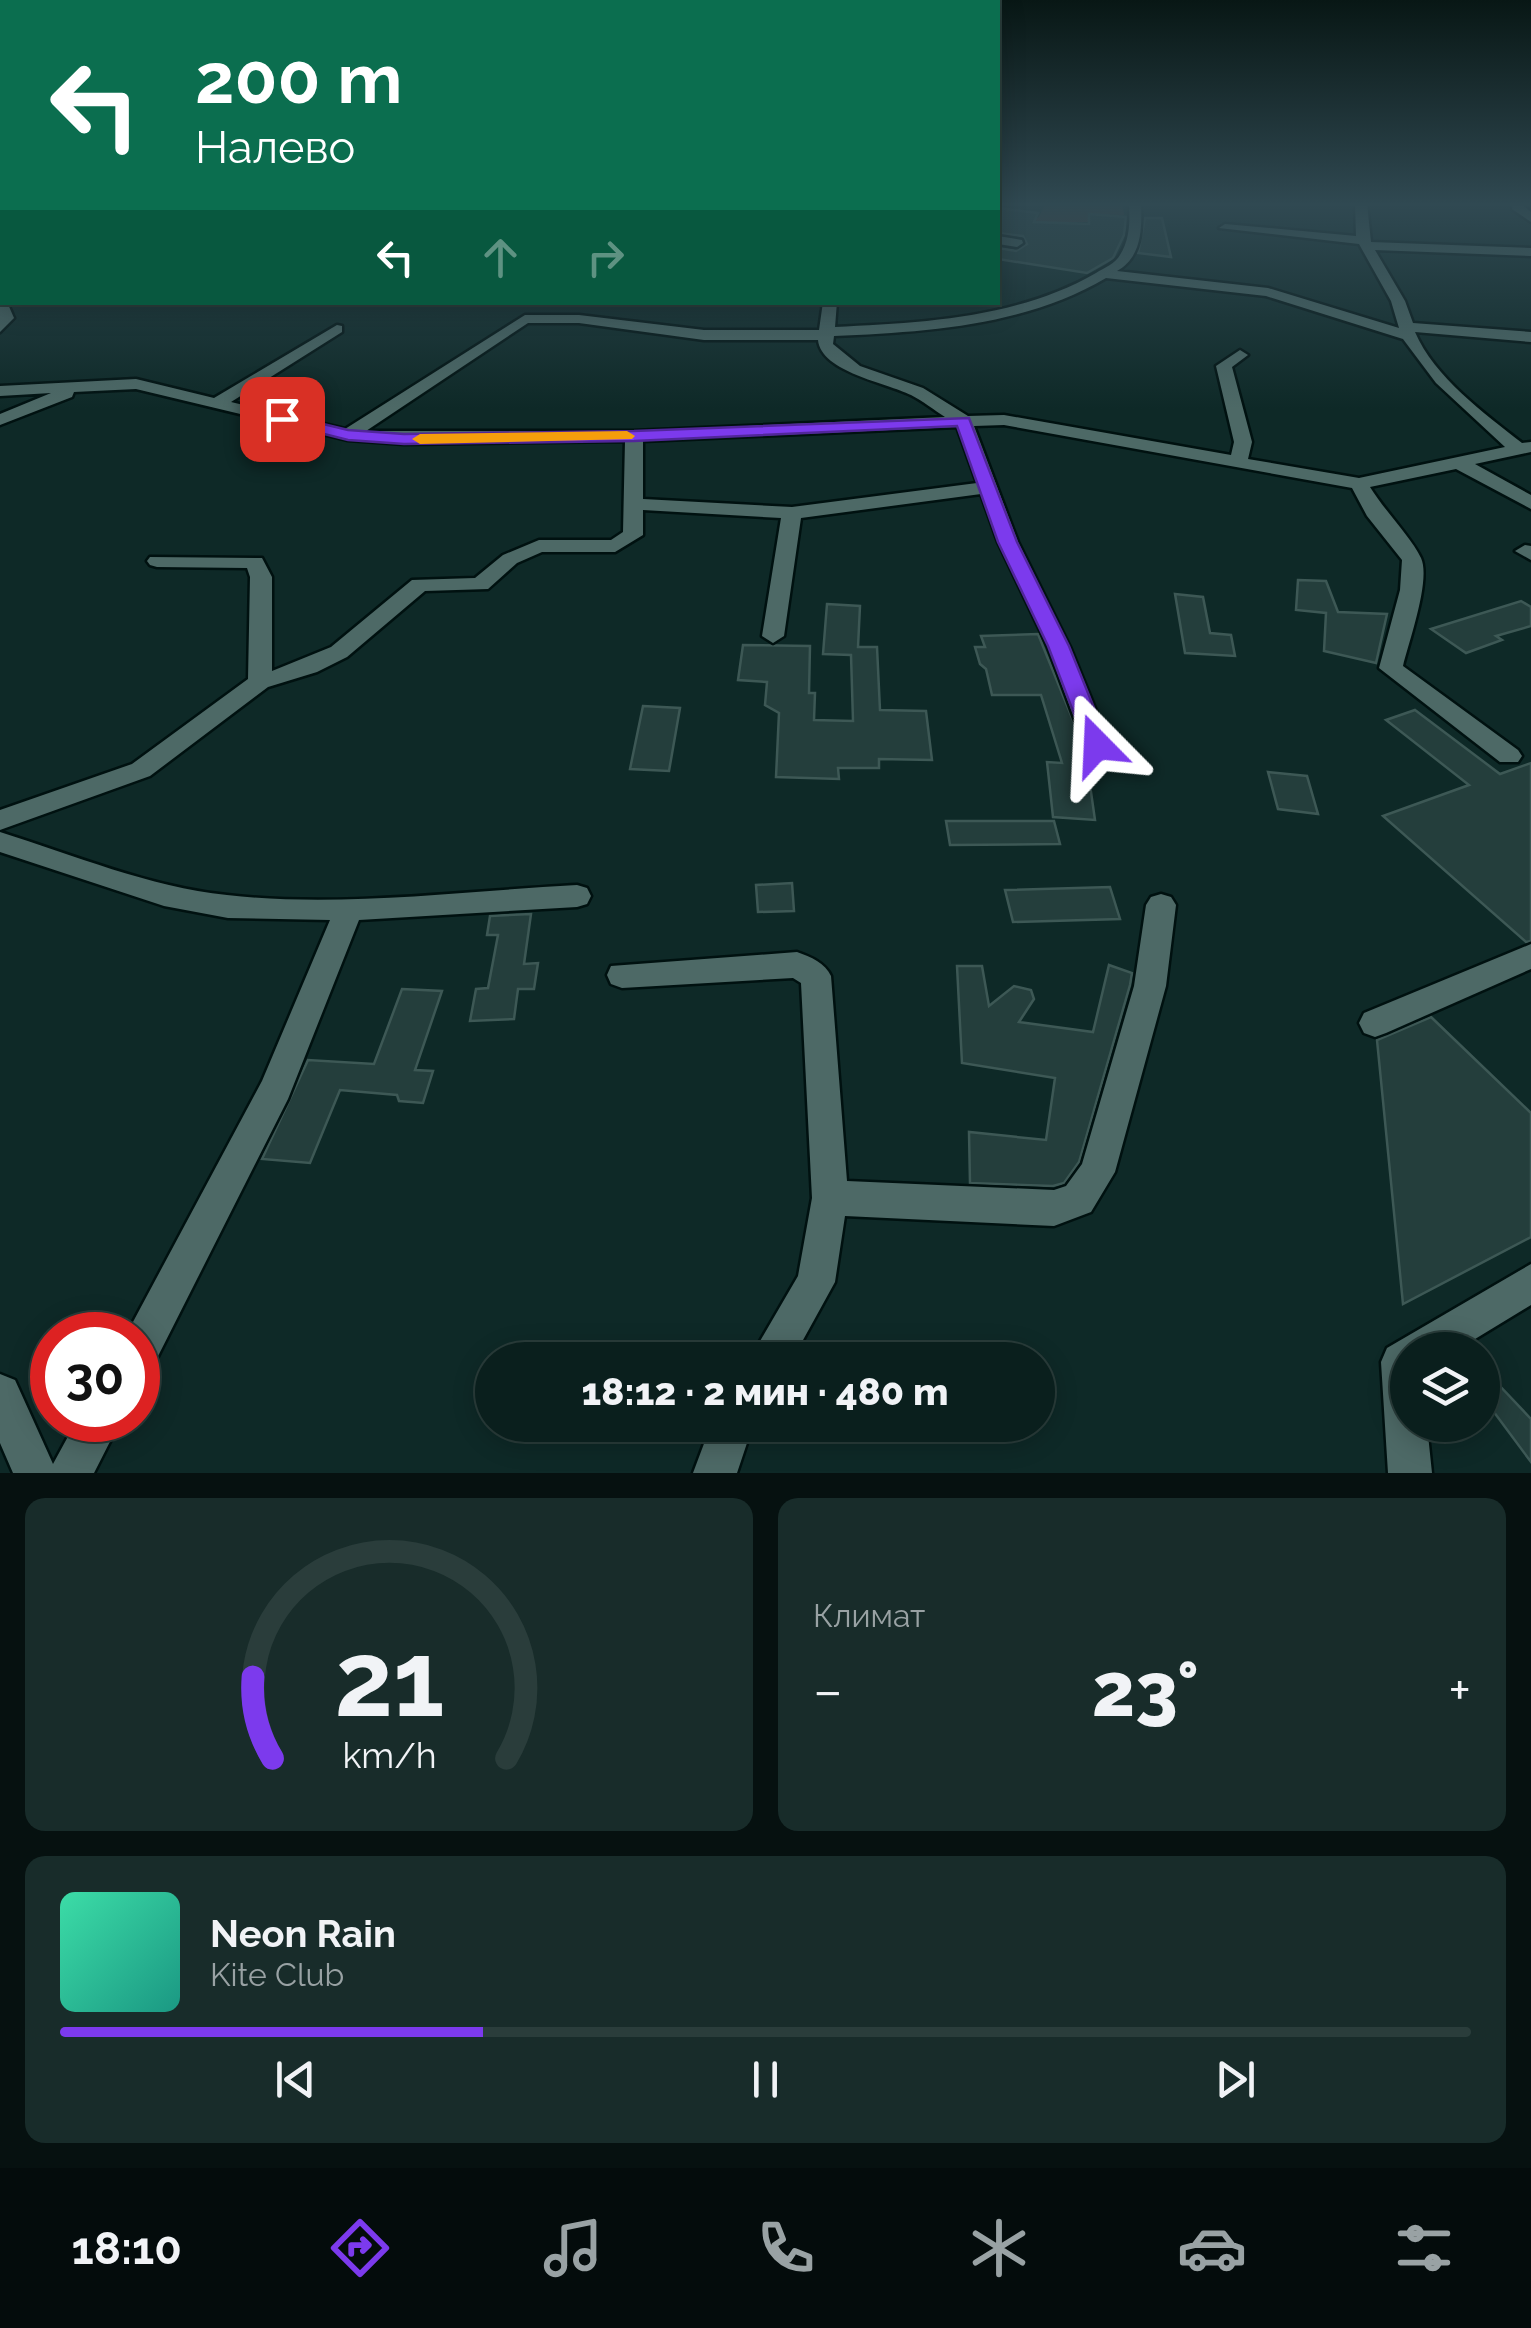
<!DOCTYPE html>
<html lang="ru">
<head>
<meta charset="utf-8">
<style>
  :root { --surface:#0a1f1d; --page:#182c2a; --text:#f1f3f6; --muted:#99a2a4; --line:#2a3d3b; --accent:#7c3aed }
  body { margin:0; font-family:Raleway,sans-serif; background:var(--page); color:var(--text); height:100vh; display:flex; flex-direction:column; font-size:38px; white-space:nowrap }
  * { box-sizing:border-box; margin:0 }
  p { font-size:32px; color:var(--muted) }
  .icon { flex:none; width:55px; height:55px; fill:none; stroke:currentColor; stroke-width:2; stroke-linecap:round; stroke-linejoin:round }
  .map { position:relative; height:1473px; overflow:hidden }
  .details { display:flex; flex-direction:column; gap:25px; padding:25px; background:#061110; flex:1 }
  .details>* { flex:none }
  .guide { position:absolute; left:0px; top:0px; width:1000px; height:305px; box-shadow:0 5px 25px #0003,0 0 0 2px var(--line); background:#0b6e4f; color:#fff; overflow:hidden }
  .controls { position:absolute; left:1390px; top:1332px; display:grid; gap:20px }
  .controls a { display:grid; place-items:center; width:110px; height:110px; border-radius:50%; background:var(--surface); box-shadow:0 5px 25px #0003,0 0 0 2px var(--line); font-size:50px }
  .speed { position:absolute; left:30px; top:1312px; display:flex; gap:20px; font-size:50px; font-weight:700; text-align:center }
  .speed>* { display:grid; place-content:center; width:130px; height:130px; border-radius:50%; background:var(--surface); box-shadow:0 5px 25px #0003,0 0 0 2px var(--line); line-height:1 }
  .speed .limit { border:15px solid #d22; background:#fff; color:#111 }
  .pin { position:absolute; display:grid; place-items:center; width:85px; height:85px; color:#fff; margin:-42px; border-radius:20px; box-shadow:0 5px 15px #0006 }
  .me { position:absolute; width:110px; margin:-55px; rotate:339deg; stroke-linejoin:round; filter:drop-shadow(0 0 8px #0008) }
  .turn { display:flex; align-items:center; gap:35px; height:210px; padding:0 30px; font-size:45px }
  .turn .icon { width:130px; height:130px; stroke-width:2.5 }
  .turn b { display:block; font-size:70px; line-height:85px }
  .lanes { display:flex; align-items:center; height:95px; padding:0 30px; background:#0003; justify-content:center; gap:50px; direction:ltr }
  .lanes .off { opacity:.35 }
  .big { font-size:75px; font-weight:800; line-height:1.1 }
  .details .card { flex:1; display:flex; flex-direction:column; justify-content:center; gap:15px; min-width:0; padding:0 35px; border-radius:20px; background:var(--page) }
  .details .dial { align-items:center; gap:0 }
  .dial svg { height:260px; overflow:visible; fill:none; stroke:var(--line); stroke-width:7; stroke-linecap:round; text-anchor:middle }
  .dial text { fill:var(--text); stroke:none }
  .song { display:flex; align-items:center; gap:30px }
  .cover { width:120px; height:120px; border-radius:15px; background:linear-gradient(135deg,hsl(160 70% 55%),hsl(170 70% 35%)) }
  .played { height:10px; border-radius:5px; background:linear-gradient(90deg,var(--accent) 30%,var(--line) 30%) }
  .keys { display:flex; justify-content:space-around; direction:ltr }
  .heat { display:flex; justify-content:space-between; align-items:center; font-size:55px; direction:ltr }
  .details .tiles { flex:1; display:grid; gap:25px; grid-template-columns:1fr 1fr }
  .card:last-child { grid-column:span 2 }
  .trip { position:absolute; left:475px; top:1342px; width:580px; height:100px; border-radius:50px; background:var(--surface); box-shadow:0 5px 25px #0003,0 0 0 2px var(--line); font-weight:800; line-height:100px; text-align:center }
  .menu { display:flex; height:160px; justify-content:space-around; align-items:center; background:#040c0c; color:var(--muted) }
  .menu .icon { width:70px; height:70px }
  .menu .current { color:var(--accent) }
  .menu b { font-size:45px; color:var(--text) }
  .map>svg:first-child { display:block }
  .green { fill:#523535 }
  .building { fill:#243e3c; stroke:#3d5855; stroke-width:2.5 }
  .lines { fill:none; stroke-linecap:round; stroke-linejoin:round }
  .minor-casing { stroke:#001110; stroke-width:5 }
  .minor { fill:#4d6966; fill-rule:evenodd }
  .route { fill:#7c3aed; stroke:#51269a; stroke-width:2.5 }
  .slow { fill:#f59e0b }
</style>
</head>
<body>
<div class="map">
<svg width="1531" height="1473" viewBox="0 0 1531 1473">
  <rect width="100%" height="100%" fill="#0e2927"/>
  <!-- green -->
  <path class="green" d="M1046,203h76l2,12 -34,-1 -1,8h-26l-6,14 -39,-4 -5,9 -15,-2v-12l10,-12 30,3z"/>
  <!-- building -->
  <g class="building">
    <path d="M998,208l40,5 -4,9 55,2v-10l37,3 -2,18 -11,23 -26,15 -89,-14v-11l18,3 11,-7 -4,-8 -25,-3z"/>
    <path d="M1145,218h17l9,39 -33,-4z"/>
    <path d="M1298,580l28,1 12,31 49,2 -11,49 -52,-12 2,-38 -30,-3z"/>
    <path d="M1175,594l28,3 7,36 21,2 4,21 -50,-3z"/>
    <path d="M1521,601l10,6v19l-35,10 6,4 -36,13 -35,-24z"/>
    <path d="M827,604l33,2 -2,41h19l3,63 46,1 6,49 -53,-1v9h-41l1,11 -63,-2 3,-64 -14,-8 2,-23 -29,-2 5,-35 67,1 -1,47h6l-1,27 39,1 -2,-66 -28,-1z"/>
    <path d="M1038,634l47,116 10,70 -42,-3 -6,-55 15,1 -21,-68h-49l-6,-26 -6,-5 -5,-17h10l-4,-11z"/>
    <path d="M643,706l37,2 -11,63 -39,-2z"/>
    <path d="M1415,710l85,64 31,-11v178l-5,1 -143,-126 86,-31 -83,-65z"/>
    <path d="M1268,772l39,4 11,38 -40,-5z"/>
    <path d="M946,821h108l6,23 -110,1z"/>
    <path d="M792,883l2,28 -36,1 -2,-27z"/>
    <path d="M1110,887l10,32 -107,3 -8,-32z"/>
    <path d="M531,914l-7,50 14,-1 -4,26h-16l-4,30 -44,2 6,-32 12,-1 10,-53h-11l3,-19z"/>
    <path d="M1109,965l23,8 -2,12 -51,177 -15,21 -11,3 -83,-3 -1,-51 77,8 9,-62 -93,-15 -5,-97h25l7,40 25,-20 17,4 3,9 -15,23 74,10z"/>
    <path d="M402,989l40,2 -27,79 18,1 -10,32 -24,-2 -2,-6 -57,-5 -30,73 -48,-4 46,-99 66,4z"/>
    <path d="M1431,1017l100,96v124l-128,67 -26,-264z"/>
    <path d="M1498,1384l33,35v43l-49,-66z"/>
  </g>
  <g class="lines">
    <defs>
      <g id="minor">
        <path d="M1129,203h12c1,26 1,54 -24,68l151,17 131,40 -8,-27 -32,-57 -140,-16 6,-4 131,12 -1,-33h12l4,39 160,6v8l-156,-6 30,51 8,22 118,9v10l-116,-10c19,45 70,82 107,111l9,-1v10l-56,12 56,31v14l-75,-40 -86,18c14,23 41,50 51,71 10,22 -12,83 -18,108l115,84 4,6 -4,6h-18l-121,-94 21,-78 2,-30 -35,-44 -15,-28 -348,-63 -30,1 44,116 52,105 40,98 -4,6 -9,3 -13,-9 -36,-98 -50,-105 -17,-48 -180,24 -17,118 -11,7 -11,-7 19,-118 -138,-8v25l-28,17h-73l-25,11 -29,26 -63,2 -78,66 -30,15 -49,15 -118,89 -150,54v-20l132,-46 116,-85 2,-102 -3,-9 -90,-1 -7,-2 -3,-4 3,-4 112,1 10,19v94l59,-24 81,-67 63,-2 28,-23 36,-15h72l12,-8 2,-91 -221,3 -56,-4 -212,-51 -62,3 -2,5 -72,28v-11l51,-21 -51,3v-10l136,-7 78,19 123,-73 5,1v6l-111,70 114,27 180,-114h54l125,15h115l4,-28h14l-2,25c88,-4 183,-9 261,-54 8,-5 20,-10 24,-18 10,-16 10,-34 9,-52zM1106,278l160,18 137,43 33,44 69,64 -146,31 -111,-19 4,-17 -20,-75 16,-12 -8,-5 -24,16 18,76 -3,13 -227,-40 -36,1 -45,-28 -63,-22 -27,-22 1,-8c91,-4 191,-10 272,-58zM528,323h51l125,17h114c3,32 69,43 93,55 12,6 23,15 34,22l-311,14h-268zM957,427l20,56 -185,24 -149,-8v-58z"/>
        <path d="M1513,203h7l11,9v10l-19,-13z"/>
        <path d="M2,231v8l-2,1v-8z"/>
        <path d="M998,236l24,4 1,3 -6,4 -19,-3z"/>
        <path d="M0,299l7,3 7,16 -14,14z"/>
        <path d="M1525,545l6,1v14l-16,-9z"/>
        <path d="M0,832c74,23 149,55 227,63 111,13 238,-4 350,-10l10,3 4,8 -4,8 -10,3 -218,13 -71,179 -136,269 -14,6v-39h-12l136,-254 68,-161 -102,-2 -64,-12 -164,-54z"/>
        <path d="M1161,894l10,3 5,8 -10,81 -51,186 -24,40 -37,14 -209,-10 -10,66 -43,78h-43l49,-84 14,-78 -11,-215 -8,-5 -171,10 -11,-4 -4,-9 4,-9 186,-14c14,5 28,11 34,24l16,205 207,9 12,-4 16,-22 52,-178 12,-81 5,-8z"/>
        <path d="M1531,944v25l-145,64 -11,4 -11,-4 -5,-10 5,-10z"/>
        <path d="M1531,1264v41l-74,45h-49v75h19l5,48h-44l-7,-111 6,-14z"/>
        <path d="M0,1374l15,6 38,84 24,-44h44l-27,53h-81l-13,-30z"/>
        <path d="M711,1425h42l-16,48h-44z"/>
      </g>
    </defs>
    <!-- minor casing -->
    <use href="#minor" class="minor-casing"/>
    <!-- minor -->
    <use href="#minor" class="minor"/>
  </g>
  <!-- sky -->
  <linearGradient id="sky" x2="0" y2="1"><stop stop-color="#081715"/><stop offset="0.5" stop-color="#304952"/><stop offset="1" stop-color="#304952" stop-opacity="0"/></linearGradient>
  <rect width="1531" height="409" fill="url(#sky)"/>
  <!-- route -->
  <path class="route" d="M282,414l66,16 56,4 230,-3 335,-13 48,124 52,104 40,99 -12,7 -11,-7 -38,-99 -50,-104 -41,-116 -323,15 -230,3 -56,-4 -72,-18 -2,-3z"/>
  <!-- slow -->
  <path class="slow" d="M627,431l8,5 -3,3 -212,5 -8,-5 8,-5z"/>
</svg>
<div class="controls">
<a><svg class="icon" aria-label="layers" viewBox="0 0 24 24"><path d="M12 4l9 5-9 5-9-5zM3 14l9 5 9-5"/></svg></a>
</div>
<div class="speed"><div class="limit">30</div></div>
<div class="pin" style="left:282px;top:419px;background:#d93025"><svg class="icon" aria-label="arrive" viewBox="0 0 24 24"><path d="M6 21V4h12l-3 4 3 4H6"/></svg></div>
<svg class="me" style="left:1097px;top:745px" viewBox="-20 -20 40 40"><path d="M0-17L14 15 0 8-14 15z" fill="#7c3aed" stroke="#fff" stroke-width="4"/></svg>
<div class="trip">18:12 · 2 мин · 480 m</div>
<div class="guide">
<div class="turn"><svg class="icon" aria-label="left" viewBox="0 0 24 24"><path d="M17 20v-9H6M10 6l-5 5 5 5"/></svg><div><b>200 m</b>Налево</div></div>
<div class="lanes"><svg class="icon" aria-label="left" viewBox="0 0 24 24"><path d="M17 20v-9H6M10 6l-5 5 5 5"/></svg><svg class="icon off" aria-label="ahead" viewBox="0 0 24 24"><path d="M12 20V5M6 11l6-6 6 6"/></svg><svg class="icon off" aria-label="right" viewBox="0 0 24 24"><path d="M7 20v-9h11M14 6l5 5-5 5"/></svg></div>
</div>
</div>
<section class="details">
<div class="tiles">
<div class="card dial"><svg viewBox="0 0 100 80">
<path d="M14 69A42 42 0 1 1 86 69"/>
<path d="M14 69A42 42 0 0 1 8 44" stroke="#7c3aed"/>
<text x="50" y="56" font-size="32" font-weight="700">21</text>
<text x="50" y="72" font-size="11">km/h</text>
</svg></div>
<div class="card"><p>Климат</p>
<div class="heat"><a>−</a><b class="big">23°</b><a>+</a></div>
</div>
<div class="card">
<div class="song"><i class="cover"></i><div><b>Neon Rain</b><p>Kite Club</p></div></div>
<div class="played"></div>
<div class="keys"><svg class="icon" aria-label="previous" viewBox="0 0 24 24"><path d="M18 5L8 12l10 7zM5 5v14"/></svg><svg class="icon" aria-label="pause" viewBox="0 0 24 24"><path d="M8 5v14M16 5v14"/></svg><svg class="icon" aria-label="next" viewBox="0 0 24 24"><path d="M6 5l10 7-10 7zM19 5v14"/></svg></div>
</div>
</div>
</section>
<nav class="menu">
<b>18:10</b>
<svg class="icon current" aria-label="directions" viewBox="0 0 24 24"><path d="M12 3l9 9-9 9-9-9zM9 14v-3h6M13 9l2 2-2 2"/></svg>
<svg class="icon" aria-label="music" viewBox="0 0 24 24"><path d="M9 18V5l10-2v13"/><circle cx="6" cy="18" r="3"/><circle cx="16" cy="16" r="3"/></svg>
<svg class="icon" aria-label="phone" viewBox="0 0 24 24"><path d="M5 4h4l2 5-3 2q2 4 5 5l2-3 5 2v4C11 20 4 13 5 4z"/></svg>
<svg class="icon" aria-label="climate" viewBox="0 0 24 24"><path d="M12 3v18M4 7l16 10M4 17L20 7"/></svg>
<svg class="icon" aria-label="car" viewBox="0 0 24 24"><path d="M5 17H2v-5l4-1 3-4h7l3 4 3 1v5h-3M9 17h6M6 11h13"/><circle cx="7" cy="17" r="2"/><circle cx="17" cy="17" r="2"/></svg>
<svg class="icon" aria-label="filters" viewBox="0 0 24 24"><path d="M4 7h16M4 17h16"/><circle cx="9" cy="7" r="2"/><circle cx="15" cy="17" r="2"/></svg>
</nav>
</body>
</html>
